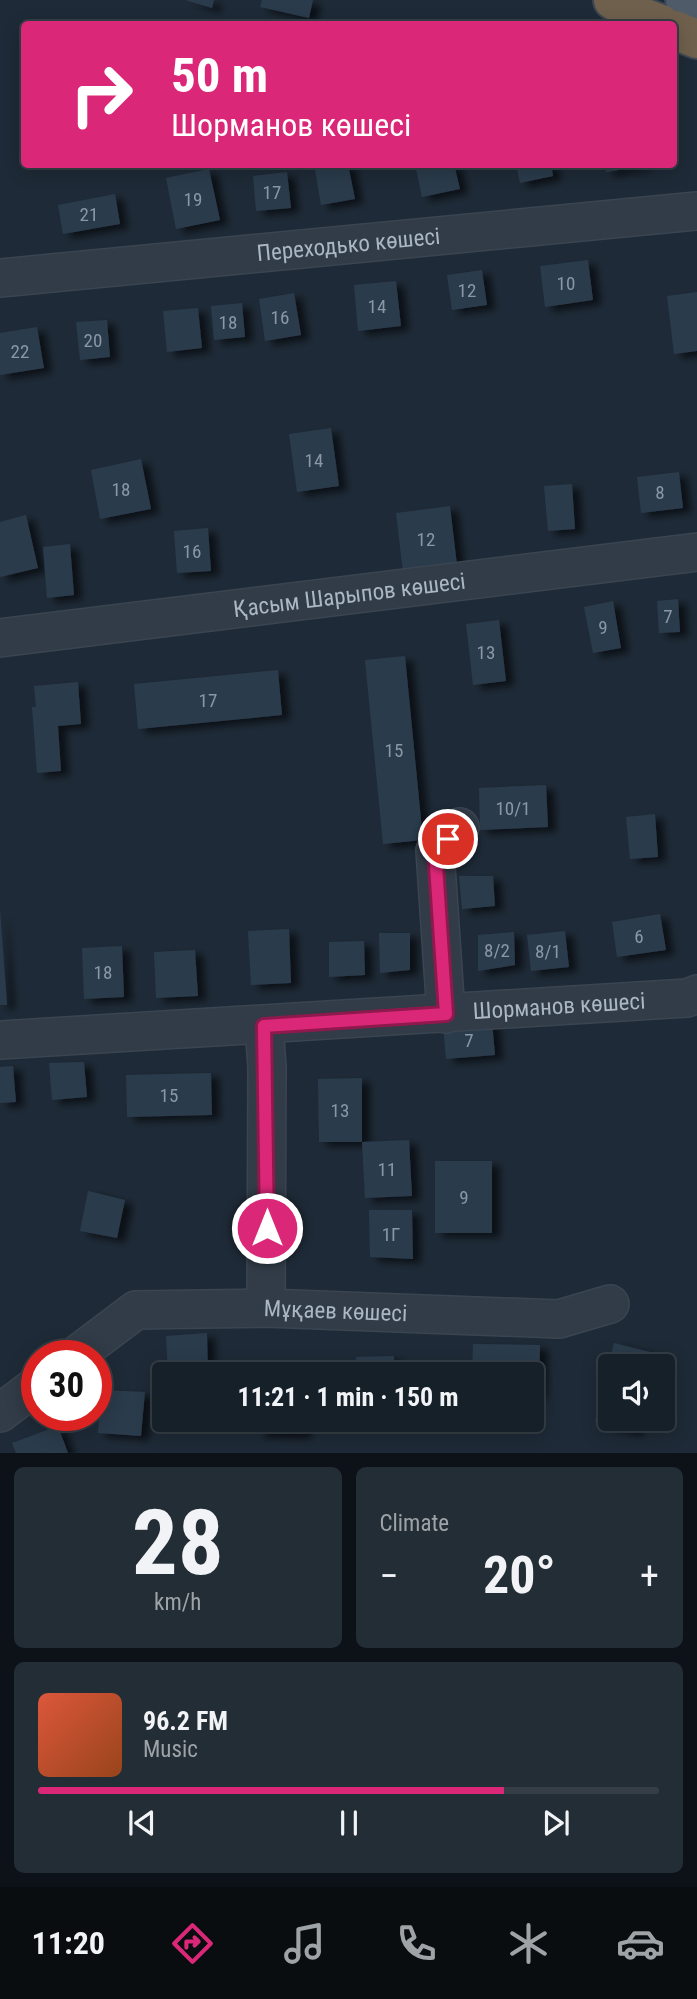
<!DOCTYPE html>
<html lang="en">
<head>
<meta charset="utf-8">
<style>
  :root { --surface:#162029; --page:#232d35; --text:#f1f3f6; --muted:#9ea3a8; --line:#353e46; --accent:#db2777 }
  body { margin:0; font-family:"Roboto Condensed",sans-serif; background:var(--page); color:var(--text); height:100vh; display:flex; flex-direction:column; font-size:26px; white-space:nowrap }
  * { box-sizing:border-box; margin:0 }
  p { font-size:23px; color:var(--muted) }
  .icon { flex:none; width:38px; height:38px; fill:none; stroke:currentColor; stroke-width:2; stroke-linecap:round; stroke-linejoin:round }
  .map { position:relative; height:1453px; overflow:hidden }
  .details { display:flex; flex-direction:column; gap:14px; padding:14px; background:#0c1217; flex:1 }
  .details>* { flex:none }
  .banner { position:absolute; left:21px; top:21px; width:656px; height:147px; border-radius:7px; box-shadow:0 4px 18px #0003,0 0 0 2px var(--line); background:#db2777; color:#fff; overflow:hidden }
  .fabs { position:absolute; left:598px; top:1354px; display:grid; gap:14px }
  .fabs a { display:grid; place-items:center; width:77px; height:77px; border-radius:7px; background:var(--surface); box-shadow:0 4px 18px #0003,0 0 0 2px var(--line); font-size:35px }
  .speed { position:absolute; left:21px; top:1340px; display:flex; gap:14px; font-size:35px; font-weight:700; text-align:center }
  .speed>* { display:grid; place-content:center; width:91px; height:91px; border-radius:50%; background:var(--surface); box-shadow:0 4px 18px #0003,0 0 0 2px var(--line); line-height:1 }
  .speed .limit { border:10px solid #d22; background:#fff; color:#111 }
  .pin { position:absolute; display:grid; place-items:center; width:60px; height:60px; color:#fff; margin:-30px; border:4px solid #fff; border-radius:50%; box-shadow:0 2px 7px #0007 }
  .me { position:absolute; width:77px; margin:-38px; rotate:0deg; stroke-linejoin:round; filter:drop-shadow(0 0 5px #0008) }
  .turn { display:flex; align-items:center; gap:24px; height:147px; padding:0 35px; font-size:32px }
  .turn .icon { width:91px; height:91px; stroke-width:2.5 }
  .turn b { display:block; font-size:49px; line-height:60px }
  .big { font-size:52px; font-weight:700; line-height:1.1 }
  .details .tile { flex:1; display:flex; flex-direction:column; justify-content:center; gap:10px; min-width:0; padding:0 24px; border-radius:10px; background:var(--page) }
  .details .dial { align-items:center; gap:0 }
  .dial b { font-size:91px; line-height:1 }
  .song { display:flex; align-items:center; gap:21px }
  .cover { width:84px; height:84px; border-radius:10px; background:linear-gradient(135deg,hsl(10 70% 55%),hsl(20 70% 35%)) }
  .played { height:7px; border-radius:4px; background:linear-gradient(90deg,var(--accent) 75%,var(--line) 75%) }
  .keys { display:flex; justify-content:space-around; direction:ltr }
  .heat { display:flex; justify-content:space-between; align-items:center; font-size:38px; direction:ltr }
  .details .tiles { flex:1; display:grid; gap:14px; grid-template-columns:1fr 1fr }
  .tile:last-child { grid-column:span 2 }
  .trip { position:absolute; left:152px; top:1362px; width:392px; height:70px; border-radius:7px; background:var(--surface); box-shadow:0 4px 18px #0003,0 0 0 2px var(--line); font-weight:700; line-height:70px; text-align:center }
  .tab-bar { display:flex; height:112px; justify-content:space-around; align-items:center; background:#090d10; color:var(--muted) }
  .tab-bar .icon { width:49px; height:49px }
  .tab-bar .selected { color:var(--accent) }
  .tab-bar b { font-size:32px; color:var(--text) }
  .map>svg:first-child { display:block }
  .building { fill:#2c3b4c; filter:url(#shadow) }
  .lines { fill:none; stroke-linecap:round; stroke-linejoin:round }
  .minor-casing { stroke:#3b4551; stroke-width:40 }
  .major-casing { stroke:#3b4551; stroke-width:42 }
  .highway-casing { stroke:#3c4752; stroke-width:42 }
  .minor { stroke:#313c48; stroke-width:37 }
  .major { stroke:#4f5b68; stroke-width:38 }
  .highway { stroke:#6f604d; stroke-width:38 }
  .route-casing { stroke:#8e194d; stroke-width:18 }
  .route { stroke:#db2777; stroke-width:12 }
  .labels { text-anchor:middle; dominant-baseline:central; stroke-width:7; stroke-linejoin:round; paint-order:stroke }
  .number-label { font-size:19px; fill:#8a97a6 }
  .street-label { font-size:23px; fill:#abb7c5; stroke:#17212c }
</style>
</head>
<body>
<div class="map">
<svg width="697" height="1453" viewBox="0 0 697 1453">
  <defs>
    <filter id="shadow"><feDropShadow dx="8" dy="4.5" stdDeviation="3.5" flood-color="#0009"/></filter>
  </defs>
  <rect width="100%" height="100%" fill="#1e2a37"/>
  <!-- building -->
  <g class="building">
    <path d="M185,0h29l-2,8z"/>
    <path d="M262,0h51l-4,18 -49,-11z"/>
    <path d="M314,164h34l7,35 -34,6z"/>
    <path d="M415,164h39l6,25 -38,8z"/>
    <path d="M516,164h35l2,12 -33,7z"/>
    <path d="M605,164h40v2l-39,6z"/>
    <path d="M209,169l11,51 -44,9 -10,-51z"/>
    <path d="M287,172l4,36 -35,3 -3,-35z"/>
    <path d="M115,194l5,30 -57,10 -5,-29z"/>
    <path d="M588,260l5,40 -48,7 -5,-41z"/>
    <path d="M482,270l5,35 -35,5 -5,-35z"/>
    <path d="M396,281l5,45 -43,5 -4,-46z"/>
    <path d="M697,292v59l-23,3 -7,-58z"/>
    <path d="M294,293l7,42 -36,6 -6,-42z"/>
    <path d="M242,303l3,34 -31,3 -3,-34z"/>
    <path d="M198,308l4,40 -35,4 -4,-41z"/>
    <path d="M107,320l3,37 -30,3 -4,-38z"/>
    <path d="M37,327l7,41 -44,7v-42z"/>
    <path d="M331,428l8,58 -42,6 -8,-58z"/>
    <path d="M141,459l10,50 -51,10 -9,-49z"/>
    <path d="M679,472l4,36 -42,5 -4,-36z"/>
    <path d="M572,484l3,45 -27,2 -4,-45z"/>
    <path d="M450,506l7,59 -54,7 -7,-59z"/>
    <path d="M26,515l12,53 -38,9v-55z"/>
    <path d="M208,528l3,43 -34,2 -3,-42z"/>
    <path d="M70,544l4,51 -27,3 -4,-51z"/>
    <path d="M678,599l2,33 -21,1 -2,-32z"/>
    <path d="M613,601l8,47 -28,5 -9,-46z"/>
    <path d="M499,620l7,61 -33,4 -7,-61z"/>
    <path d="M405,656l18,184 -40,4 -18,-184z"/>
    <path d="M278,670l4,45 -144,14 -4,-45z"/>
    <path d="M78,682l3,42 -23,2 3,45 -24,2 -5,-66h4l-2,-21z"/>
    <path d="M546,785l2,42 -68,3 -1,-42z"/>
    <path d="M655,814l3,43 -28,2 -4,-42z"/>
    <path d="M459,876h34l2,30 -33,3z"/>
    <path d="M0,909l7,96h-7z"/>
    <path d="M660,914l6,36 -49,7 -5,-35z"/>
    <path d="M289,929l2,54 -40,2 -3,-54z"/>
    <path d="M565,931l4,36 -38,4 -4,-36z"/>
    <path d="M514,932l1,33 -37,6v-36z"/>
    <path d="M379,933h31v37l-30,3z"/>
    <path d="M364,941l1,34 -36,2v-35z"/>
    <path d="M122,946l2,51 -40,2 -2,-51z"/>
    <path d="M195,950l3,46 -42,2 -2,-46z"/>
    <path d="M492,1021l3,34 -49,4 -3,-34z"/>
    <path d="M84,1062l3,35 -35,3 -3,-37z"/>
    <path d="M13,1066l3,36 -16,1v-36z"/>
    <path d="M211,1073l1,42 -85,2 -1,-42z"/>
    <path d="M362,1078v64h-43l-1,-63z"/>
    <path d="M409,1140l3,56 -47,2 -3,-56z"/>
    <rect x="435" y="1161" width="57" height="72"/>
    <path d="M88,1191l37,9 -8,38 -37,-7z"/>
    <path d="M369,1210h43l1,49 -43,-2z"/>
    <path d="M207,1333l1,41h-40l-2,-38z"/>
    <path d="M614,1343l40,10 -3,14h-40v52h27l-4,13 -39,-10z"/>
    <path d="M473,1344l67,1 -1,50h-7v-21h-60z"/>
    <path d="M394,1356v18h-38v-17z"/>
    <path d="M411,1366l43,1v7h-44z"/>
    <path d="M101,1390l44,2 -4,44 -43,-3z"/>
    <path d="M257,1419h47l-1,15 -46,-1z"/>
    <path d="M58,1426l10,27h-52l-4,-10z"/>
  </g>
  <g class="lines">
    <defs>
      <g id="minor">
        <path id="s1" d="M0,278l697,-67"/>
        <path id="s2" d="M0,638l697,-86"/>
        <path d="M446,1014l-11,-163 25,-24"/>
        <path d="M264,1026l3,41 -1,241"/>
        <path id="s3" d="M0,1040l687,-42 10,-4"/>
        <path id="s4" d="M75,1356l61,-46 130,-2 293,11 51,-15"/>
        <path d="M0,1413l37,-28"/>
      </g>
      <path id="major" d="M685,0l12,5"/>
      <g id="highway">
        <path d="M613,0l22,14 26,10"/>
        <path d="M674,30l23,9"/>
      </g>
    </defs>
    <!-- minor casing -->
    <use href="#minor" class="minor-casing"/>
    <!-- major casing -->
    <use href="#major" class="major-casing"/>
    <!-- highway casing -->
    <use href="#highway" class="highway-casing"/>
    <!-- minor -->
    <use href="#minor" class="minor"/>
    <!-- major -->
    <use href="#major" class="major"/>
    <!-- highway -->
    <use href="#highway" class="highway"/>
  </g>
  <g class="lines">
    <defs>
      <path id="route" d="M267,1228l-3,-202 182,-12 -11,-163 13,-12"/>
    </defs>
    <!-- route casing -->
    <use href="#route" class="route-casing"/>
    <!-- route -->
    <use href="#route" class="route"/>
  </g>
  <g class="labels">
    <!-- number labels -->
    <g class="number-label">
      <text x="272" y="192">17</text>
      <text x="193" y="199">19</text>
      <text x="89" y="214">21</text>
      <text x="566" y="283">10</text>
      <text x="467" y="290">12</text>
      <text x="377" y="306">14</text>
      <text x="280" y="317">16</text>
      <text x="228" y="322">18</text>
      <text x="93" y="340">20</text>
      <text x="20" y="351">22</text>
      <text x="314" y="460">14</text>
      <text x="121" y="489">18</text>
      <text x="660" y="492">8</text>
      <text x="426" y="539">12</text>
      <text x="192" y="551">16</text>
      <text x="668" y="616">7</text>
      <text x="603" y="627">9</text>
      <text x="486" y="652">13</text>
      <text x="208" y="700">17</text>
      <text x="394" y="750">15</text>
      <text x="513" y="808">10/1</text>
      <text x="639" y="936">6</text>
      <text x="497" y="950">8/2</text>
      <text x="548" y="951">8/1</text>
      <text x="103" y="972">18</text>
      <text x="469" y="1040">7</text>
      <text x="169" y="1095">15</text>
      <text x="340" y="1110">13</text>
      <text x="387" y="1169">11</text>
      <text x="464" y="1197">9</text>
      <text x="391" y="1234">1Г</text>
    </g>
    <!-- street labels -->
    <g class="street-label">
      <text stroke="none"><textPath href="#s1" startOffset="350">Переходько көшесі</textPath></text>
      <text stroke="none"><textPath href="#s2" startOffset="352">Қасым Шарыпов көшесі</textPath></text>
      <text stroke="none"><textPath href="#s3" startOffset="560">Шорманов көшесі</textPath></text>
      <text stroke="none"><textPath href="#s4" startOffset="276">Мұқаев көшесі</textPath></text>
    </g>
  </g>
</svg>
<div class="fabs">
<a><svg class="icon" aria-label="sound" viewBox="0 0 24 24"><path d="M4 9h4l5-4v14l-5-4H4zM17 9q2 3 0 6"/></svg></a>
</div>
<div class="speed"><div class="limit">30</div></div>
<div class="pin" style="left:448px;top:839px;background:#d93025"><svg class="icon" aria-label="arrive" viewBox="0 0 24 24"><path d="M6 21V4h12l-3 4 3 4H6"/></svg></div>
<svg class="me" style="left:267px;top:1228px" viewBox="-20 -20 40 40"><circle r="17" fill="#db2777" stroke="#fff" stroke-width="3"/><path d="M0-11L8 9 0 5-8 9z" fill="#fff"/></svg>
<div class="trip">11:21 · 1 min · 150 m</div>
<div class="banner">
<div class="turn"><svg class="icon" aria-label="right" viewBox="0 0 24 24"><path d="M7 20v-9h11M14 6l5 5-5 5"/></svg><div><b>50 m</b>Шорманов көшесі</div></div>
</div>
</div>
<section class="details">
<div class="tiles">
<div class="tile dial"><b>28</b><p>km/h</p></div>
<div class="tile"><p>Climate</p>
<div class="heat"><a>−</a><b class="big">20°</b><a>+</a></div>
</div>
<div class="tile">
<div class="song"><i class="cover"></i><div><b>96.2 FM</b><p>Music</p></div></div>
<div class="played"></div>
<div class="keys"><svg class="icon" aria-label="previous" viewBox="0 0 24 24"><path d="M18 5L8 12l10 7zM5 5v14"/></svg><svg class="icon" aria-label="pause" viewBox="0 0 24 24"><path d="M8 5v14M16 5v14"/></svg><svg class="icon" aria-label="next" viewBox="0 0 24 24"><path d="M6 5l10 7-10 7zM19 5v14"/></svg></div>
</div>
</div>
</section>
<nav class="tab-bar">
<b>11:20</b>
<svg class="icon selected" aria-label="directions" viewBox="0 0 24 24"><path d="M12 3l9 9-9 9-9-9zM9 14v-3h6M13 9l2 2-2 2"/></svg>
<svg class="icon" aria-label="music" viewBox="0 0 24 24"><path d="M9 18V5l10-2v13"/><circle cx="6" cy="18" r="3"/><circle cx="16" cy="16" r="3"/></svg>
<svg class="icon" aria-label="phone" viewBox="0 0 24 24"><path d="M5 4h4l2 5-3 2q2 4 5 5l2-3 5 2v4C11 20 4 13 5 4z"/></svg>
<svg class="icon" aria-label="climate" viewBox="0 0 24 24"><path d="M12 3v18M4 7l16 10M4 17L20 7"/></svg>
<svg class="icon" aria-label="car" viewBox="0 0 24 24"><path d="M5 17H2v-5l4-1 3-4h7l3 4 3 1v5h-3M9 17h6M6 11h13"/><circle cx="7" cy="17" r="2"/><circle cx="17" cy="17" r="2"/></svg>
</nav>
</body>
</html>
